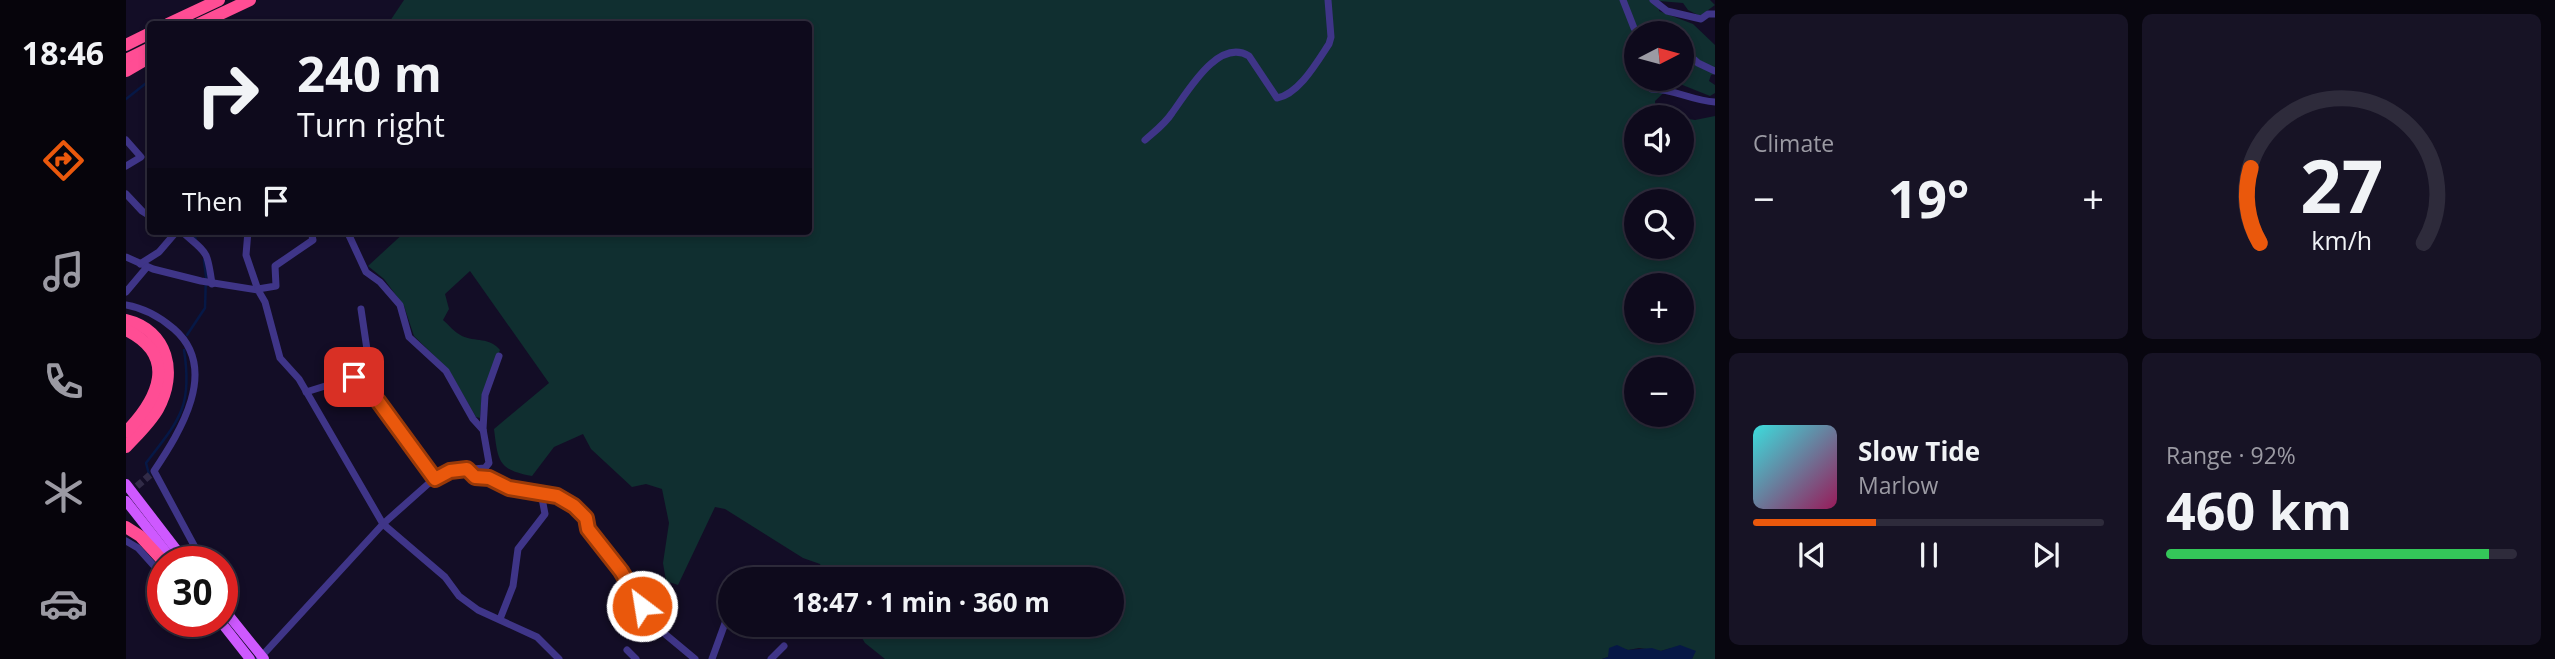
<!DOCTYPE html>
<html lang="en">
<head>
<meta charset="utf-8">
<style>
  :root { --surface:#0e0a1c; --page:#171325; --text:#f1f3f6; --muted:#9b9aa3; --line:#2e2b3b; --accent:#ea580c }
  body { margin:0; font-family:"Open Sans",sans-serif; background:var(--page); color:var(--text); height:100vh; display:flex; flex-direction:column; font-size:26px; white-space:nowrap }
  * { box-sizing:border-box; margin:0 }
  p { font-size:23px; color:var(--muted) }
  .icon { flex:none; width:38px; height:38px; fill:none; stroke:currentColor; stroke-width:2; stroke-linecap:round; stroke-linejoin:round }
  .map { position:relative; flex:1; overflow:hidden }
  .details { display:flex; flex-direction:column; gap:14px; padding:14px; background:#08060f; width:840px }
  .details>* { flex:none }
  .banner { position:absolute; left:21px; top:21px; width:665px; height:214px; border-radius:7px; box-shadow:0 4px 10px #0003,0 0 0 2px var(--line); background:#0e0a1c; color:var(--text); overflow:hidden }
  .needle { width:46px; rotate:84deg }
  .tools { position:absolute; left:1498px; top:21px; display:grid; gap:14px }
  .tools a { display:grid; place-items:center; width:70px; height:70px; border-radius:50%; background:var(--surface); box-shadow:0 4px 10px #0003,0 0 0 2px var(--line); font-size:35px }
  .speed { position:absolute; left:21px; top:546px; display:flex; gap:14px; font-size:35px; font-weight:700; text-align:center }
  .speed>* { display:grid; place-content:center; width:91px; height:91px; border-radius:50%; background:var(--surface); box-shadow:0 4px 10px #0003,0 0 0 2px var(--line); line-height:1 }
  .speed .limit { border:10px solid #d22; background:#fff; color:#111 }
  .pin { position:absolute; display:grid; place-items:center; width:60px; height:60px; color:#fff; margin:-30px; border-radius:14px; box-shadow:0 4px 10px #0006 }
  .me { position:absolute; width:77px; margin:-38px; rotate:329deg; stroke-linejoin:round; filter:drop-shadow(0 0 5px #0008) }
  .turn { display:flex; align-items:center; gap:24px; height:147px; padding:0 35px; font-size:32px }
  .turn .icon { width:91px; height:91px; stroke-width:2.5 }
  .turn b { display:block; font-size:49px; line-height:60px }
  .then { display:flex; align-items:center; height:66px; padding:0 35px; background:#0003; gap:14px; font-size:26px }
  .big { font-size:52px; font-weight:700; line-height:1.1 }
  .details .card { flex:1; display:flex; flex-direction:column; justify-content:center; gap:10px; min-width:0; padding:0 24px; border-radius:10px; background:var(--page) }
  .details .dial { align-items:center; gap:0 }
  .dial svg { height:182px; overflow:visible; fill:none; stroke:var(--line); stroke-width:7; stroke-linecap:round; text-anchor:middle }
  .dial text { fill:var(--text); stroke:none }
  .song { display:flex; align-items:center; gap:21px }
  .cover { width:84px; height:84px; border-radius:10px; background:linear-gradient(135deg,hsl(180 70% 55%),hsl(330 70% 35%)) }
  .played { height:7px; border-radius:4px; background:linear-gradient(90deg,var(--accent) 35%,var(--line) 35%) }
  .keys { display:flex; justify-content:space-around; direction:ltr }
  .heat { display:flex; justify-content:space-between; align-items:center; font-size:38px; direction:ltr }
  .charge { height:10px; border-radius:5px; background:linear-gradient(90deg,#34c759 92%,var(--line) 0) }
  .details .tiles { flex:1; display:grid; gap:14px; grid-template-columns:repeat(2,1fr) }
  .trip { position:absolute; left:592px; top:567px; width:406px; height:70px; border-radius:35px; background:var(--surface); box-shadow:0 4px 10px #0003,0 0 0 2px var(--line); font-weight:700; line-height:70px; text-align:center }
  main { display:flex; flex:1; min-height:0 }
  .tabs { display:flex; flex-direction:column; width:126px; justify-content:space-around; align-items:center; background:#06040b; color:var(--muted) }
  .tabs .icon { width:49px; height:49px }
  .tabs .active { color:var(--accent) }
  .tabs b { font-size:32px; color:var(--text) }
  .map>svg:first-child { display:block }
  .green { fill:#102f30; fill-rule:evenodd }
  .water { fill:#061846 }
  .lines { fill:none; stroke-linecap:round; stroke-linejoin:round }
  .stream { stroke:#061846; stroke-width:2.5 }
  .minor-tunnel { stroke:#312b47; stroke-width:7; stroke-dasharray:7 3.5; stroke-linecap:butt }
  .minor { stroke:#3f3588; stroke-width:7 }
  .primary { stroke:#ce59ff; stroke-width:10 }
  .motorway { stroke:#ff4d94; stroke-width:12 }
  .route-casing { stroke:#983908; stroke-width:18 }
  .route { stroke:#ea580c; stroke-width:12 }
</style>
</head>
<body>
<main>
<nav class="tabs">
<b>18:46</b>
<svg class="icon active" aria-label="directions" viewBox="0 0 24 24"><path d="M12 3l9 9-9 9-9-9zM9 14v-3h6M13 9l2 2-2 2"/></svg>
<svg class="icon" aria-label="music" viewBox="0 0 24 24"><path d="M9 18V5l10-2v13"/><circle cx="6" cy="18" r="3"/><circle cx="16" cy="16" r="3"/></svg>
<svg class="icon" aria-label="phone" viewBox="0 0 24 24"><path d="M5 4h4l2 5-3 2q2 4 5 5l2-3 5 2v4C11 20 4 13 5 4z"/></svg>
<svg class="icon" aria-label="climate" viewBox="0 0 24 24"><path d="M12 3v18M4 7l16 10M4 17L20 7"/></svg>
<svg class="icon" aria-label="car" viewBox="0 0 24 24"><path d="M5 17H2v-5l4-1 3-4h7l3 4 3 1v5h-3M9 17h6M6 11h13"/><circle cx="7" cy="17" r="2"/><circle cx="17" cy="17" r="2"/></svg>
</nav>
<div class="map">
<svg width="1589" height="659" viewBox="0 0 1589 659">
  <rect width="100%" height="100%" fill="#130d26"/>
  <!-- green -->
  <path class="green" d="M278,0h1306l5,5 -15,11 -12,-6 -5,-7 -24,-2v10l34,13 22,21v29l-4,1 -2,6 6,4v8l-5,3 -35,-14 -20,19 1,11 7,5h-27v46h46v-45l13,2 20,-4v543h-23l3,-8 -24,-3 -10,3 -22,-3 -11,2 -7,-2 -11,4 -2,5 -6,2h-717l-20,-16 -11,-18h257v-46h-284l-7,-15 -17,-6 -78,-49 -10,-2 -37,78 -12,-4 -3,-18 6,-40 -7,-34 -16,-5 -14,3 -41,-38 -8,-15 -29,13 -22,29c-34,-6 -34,-15 -38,-47l55,-46 -79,-112 -25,23 4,15 -6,11c6,5 11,12 19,16 13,6 28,1 38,14l-18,45 -2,23 -4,-1 -27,-47 -35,-34 -10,-30 -20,-27 -16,-13 38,-35h402v-207h-420zM1510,33h46v46h-46zM1510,201h46v46h-46zM1510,285h46v46h-46zM1510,369h46v46h-46z"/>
  <!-- water -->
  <path class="water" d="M1491,645l11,5 24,-2 9,3 19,-6 16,6 -4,8h-90l6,-2 1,-9z"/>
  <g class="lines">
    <!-- stream -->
    <g class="stream">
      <path d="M0,99l24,-19"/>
      <path d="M68,231l2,10"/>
      <path d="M61,335l18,-27 1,-32 -2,-16"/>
      <path d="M24,478l-4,-15c33,-43 47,-56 38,-113"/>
    </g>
    <!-- minor-tunnel -->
    <path class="minor-tunnel" d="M3,493l21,-18"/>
    <!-- minor -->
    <g class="minor">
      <path d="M1497,0l11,28 6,5"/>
      <path d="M1527,0l14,11 34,8 7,-5h7"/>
      <path d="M1556,49l16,14 17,8"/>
      <path d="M1526,89c22,0 41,12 63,13"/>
      <path d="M0,140l15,17 -15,9"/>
      <path d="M1019,140c9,-8 20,-16 27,-27 15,-20 46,-76 77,-57l28,42c22,-4 40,-36 52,-54l2,-7 -3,-37"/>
      <path d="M0,194l16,17 8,5"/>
      <path d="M55,231c26,23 26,17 31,53"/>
      <path d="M122,231l-2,24 12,35"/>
      <path d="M221,231l19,41 14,10 20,23 9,32 37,34 27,48 10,11"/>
      <path d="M0,257l27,12 48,12 57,9 7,12 15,56 19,21 84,145 62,53 14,19 19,14 59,27 22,22"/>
      <path d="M14,264l19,-12 18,-21"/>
      <path d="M132,289l18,-3 -1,-20 38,-26 -2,-9"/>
      <path d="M0,292l21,-25"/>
      <path d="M0,305c18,3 34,12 48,24 46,40 6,103 -20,142l49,91"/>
      <path d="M222,376l21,-13 -8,-54"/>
      <path d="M180,392l48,-15 24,24 57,78"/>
      <path d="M341,469l8,8 14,1 20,10 48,8 17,10 12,12 2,11 33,42 32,53 42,35"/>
      <path d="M0,541l12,7 25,28"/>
      <path d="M374,619l13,-33 5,-37 27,-35 -4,-21"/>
      <path d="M501,650l9,9"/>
      <path d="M133,659l124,-135 45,-40 22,-13 35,-3 4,-5 -6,-34 2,-34 14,-39"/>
      <path d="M586,659l16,-44 2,-1"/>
      <path d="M645,659l13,-13"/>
    </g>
    <!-- primary -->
    <g class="primary">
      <path d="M0,484l60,78"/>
      <path d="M0,501l48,61"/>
      <path d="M96,607l42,52"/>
      <path d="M94,621l30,38"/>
    </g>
    <!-- motorway -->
    <g class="motorway">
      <path d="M42,24l51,-24"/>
      <path d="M73,24l51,-24"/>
      <path d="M0,45l24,-12"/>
      <path d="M0,60l24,-12"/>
      <path d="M0,71l24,-14"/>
      <path d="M0,320c42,10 52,53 32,89 -8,14 -21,26 -32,38"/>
      <path d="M0,330c53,26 32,69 0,102"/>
      <path d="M0,527l14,9 24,26"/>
    </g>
  </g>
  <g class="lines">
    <defs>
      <path id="route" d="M228,377l24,24 57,78 15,-8 17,-2 8,8 14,1 20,10 48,8 17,10 12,12 2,11 33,42 21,35"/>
    </defs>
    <!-- route casing -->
    <use href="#route" class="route-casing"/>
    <!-- route -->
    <use href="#route" class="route"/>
  </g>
</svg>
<div class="tools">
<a><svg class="needle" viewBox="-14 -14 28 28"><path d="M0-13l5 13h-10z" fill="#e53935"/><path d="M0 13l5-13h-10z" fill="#9b9aa3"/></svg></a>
<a><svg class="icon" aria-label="sound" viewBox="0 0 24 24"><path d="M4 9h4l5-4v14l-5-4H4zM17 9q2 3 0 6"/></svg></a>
<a><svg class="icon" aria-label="search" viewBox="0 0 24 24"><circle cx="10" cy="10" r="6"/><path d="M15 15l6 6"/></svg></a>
<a>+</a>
<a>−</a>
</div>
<div class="speed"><div class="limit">30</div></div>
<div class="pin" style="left:228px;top:377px;background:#d93025"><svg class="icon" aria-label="arrive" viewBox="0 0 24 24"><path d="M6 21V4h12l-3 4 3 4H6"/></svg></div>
<svg class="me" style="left:516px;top:606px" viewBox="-20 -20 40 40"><circle r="17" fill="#ea580c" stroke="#fff" stroke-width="3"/><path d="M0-11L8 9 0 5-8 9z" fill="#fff"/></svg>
<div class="trip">18:47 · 1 min · 360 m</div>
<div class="banner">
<div class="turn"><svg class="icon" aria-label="right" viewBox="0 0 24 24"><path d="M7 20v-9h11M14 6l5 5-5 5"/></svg><div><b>240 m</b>Turn right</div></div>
<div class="then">Then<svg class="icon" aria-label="arrive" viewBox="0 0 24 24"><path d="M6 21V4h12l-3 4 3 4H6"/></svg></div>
</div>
</div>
<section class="details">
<div class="tiles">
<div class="card"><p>Climate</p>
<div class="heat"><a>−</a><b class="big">19°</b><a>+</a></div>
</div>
<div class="card dial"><svg viewBox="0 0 100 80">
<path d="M14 69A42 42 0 1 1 86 69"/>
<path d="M14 69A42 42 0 0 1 10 36" stroke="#ea580c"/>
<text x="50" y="56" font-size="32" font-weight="700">27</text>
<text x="50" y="72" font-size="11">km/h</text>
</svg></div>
<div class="card">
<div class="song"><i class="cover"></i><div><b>Slow Tide</b><p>Marlow</p></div></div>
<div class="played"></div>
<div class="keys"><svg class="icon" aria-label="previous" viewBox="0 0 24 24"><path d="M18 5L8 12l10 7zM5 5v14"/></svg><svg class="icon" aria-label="pause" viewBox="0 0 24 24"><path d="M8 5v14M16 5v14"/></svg><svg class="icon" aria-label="next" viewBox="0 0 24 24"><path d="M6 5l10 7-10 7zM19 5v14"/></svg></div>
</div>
<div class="card"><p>Range · 92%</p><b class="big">460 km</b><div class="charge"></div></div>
</div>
</section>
</main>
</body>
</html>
